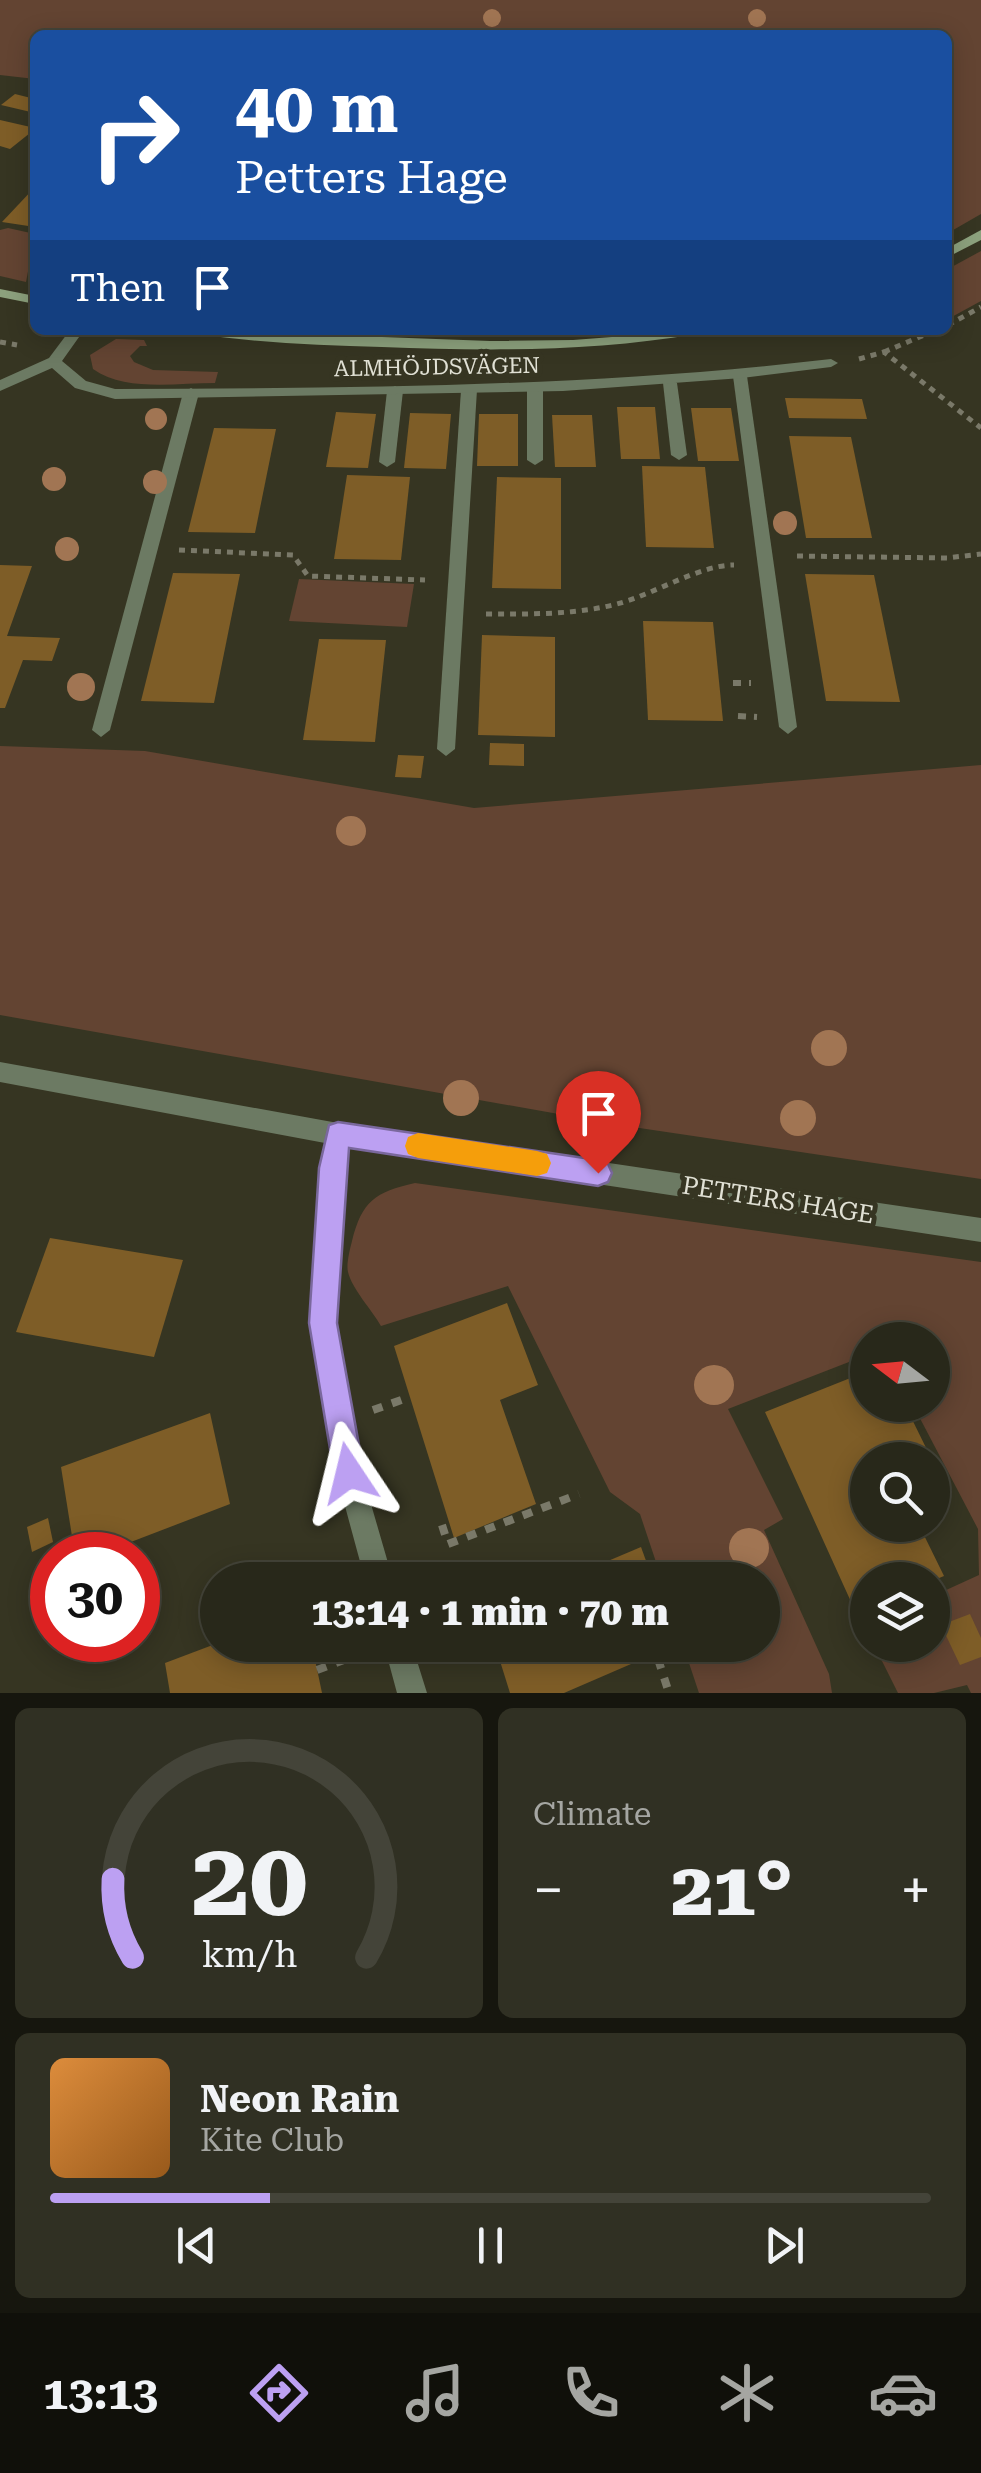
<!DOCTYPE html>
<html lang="en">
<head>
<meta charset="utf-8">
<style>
  :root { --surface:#28281a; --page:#303023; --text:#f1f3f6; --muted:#a5a6a2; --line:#444439; --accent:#bca0f2 }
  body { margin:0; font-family:"Roboto Serif",serif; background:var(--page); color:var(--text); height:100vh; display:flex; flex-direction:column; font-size:38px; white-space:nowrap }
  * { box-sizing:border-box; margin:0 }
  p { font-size:32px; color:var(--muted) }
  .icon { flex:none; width:55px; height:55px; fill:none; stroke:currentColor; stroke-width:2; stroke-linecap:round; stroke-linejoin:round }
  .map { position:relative; height:1693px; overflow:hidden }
  .side { display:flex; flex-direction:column; gap:15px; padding:15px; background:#16160e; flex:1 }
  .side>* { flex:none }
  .top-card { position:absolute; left:30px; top:30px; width:922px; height:305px; border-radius:15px; box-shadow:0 5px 25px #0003,0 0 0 2px var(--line); background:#1a4fa0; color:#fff; overflow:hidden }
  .needle { width:65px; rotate:286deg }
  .controls { position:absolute; left:850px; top:1322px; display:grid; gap:20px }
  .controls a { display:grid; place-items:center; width:100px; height:100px; border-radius:50%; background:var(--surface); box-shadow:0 5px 25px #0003,0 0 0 2px var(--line); font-size:50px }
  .speed { position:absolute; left:30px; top:1532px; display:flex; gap:20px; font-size:50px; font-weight:700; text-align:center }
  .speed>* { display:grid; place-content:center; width:130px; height:130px; border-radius:50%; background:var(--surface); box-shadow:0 5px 25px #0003,0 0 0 2px var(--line); line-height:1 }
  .speed .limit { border:15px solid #d22; background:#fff; color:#111 }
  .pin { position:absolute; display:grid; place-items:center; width:85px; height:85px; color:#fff; margin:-102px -42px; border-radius:50% 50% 50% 0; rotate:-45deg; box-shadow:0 0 10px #0007 }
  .pin .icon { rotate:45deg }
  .me { position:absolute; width:110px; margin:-55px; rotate:350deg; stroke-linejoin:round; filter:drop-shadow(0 0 8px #0008) }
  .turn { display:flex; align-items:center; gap:35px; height:210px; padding:0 40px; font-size:45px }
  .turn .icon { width:130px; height:130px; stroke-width:2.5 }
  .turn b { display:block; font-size:70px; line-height:85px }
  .then { display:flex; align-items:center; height:95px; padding:0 40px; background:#0003; gap:20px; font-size:38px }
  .big { font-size:75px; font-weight:800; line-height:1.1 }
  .side .card { flex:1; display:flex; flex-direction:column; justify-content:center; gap:15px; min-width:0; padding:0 35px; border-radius:15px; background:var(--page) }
  .side .dial { align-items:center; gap:0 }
  .dial svg { height:260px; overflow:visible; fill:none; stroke:var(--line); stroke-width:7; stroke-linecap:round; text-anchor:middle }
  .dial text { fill:var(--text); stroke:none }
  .song { display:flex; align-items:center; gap:30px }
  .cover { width:120px; height:120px; border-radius:15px; background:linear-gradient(135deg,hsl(30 70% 55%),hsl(30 70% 35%)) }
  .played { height:10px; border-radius:5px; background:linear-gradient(90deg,var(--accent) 25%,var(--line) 25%) }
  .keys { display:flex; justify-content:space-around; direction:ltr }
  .heat { display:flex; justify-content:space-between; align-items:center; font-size:55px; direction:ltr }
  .side .tiles { flex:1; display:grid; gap:15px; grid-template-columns:1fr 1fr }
  .card:last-child { grid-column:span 2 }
  .trip { position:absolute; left:200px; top:1562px; width:580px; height:100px; border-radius:50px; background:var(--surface); box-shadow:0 5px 25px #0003,0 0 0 2px var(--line); font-weight:800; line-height:100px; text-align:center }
  .tabs { display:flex; height:160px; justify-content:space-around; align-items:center; background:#10100a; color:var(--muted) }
  .tabs .icon { width:70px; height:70px }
  .tabs .current { color:var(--accent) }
  .tabs b { font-size:45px; color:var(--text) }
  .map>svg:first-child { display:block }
  .green { fill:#634432 }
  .building { fill:#7e5d27 }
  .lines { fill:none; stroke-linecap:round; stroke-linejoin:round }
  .path-far2 { stroke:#7a7969; stroke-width:5; stroke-dasharray:6 6; stroke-linecap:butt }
  .path-far1 { stroke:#7a7969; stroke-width:6; stroke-dasharray:8 8; stroke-linecap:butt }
  .path { stroke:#7a7969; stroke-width:8; stroke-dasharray:10 10; stroke-linecap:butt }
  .lane { fill:#6c7a63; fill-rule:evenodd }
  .street { fill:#6c7a63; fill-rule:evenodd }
  .secondary { fill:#8ca17d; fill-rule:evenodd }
  .tree { fill:#a17553 }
  .route { fill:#bca0f2; stroke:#7a689d; stroke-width:2.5 }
  .slow { fill:#f59e0b }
  .labels { text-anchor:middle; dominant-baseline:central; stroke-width:10; stroke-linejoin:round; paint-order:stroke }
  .far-street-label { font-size:22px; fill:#e1e1d5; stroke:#363522 }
  .street-label { font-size:25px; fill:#e1e1d5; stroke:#363522 }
</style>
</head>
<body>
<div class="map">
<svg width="981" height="1693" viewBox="0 0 981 1693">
  <rect width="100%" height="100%" fill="#363522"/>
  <!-- green -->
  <g class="green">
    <path d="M0,0h981v214l-33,19v-198h-913v44l-35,-4z"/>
    <path d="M8,228l27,6 -9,48 -26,-6v-46z"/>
    <path d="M981,251v50l-33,18v-50z"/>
    <path d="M116,339l28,1 3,6h-7l-10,10 4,6 19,8 65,2 -3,11c-40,0 -89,9 -122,-14l-3,-14z"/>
    <path d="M299,579l115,5 -7,43 -118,-6z"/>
    <path d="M0,746l145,5 329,57 507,-43v414l-355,-53 -626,-111z"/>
    <path d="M415,1183l566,79v431h-10l-4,-8 -33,8h-36l-24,-48h58l1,-49 46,-21 -1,-46 -65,-124h19v-65h-64l-1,15 -139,54 55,110 -19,11 65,144 3,19h-133l-16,-48h79v-65h-100l-22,-66 -30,-22 -102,-206 -127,40c-9,-16 -29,-37 -33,-54 -2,-8 2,-23 4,-31 10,-40 23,-49 63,-58z"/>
  </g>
  <!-- building -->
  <g class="building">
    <path d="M15,94l20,5v14l-34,-8z"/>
    <path d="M0,120l35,8v1l-25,20 -10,-3z"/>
    <path d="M35,187v40l-33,-5z"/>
    <path d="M785,398l77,1 5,20 -78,-1z"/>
    <path d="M617,407h38l5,52h-39z"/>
    <path d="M691,408h40l8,53h-41z"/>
    <path d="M336,412l40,2 -8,54 -42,-1z"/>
    <path d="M410,413l41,1 -5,55 -42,-1z"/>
    <path d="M479,414h39v52h-41z"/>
    <path d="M552,415h40l4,52h-41z"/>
    <path d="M214,428l62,1 -21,104 -67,-1z"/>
    <path d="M789,436l62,1 21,101h-66z"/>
    <path d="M642,466l63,1 9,81 -68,-1z"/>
    <path d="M347,475l63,2 -9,83 -67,-1z"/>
    <path d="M497,477l64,1v111l-69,-1z"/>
    <path d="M0,565l32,1 -25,70 53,2 -8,23 -29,-1 -18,48h-5z"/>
    <path d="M173,573l67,1 -26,129 -73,-2z"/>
    <path d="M805,574l69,1 26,127 -74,-1z"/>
    <path d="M643,621l70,1 10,99 -75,-1z"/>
    <path d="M482,635l73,2v100l-77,-2z"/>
    <path d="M319,639l67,1 -11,102 -72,-2z"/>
    <path d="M490,743l34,1v22l-35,-1z"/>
    <path d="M398,755l26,1 -3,22 -26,-1z"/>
    <path d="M50,1238l133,22 -29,97 -138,-25z"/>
    <path d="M507,1303l31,82 -38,15 36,104 -82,34 -60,-192z"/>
    <path d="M868,1371v34h37l27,55h-64v65h51l25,51 -12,5 -64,-1v30l-11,5 -92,-203z"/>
    <path d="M210,1413l20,91 -133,51h-22l-14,-88z"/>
    <path d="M48,1518l5,24 -21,10 -5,-25z"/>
    <path d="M641,1547l12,33h-90z"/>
    <path d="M970,1614l11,24v19l-21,8 -19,-40z"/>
    <path d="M218,1643l94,2 10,48h-152l-5,-30z"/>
    <path d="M495,1645h180l-111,48h-54z"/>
  </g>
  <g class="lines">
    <!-- path-far2 -->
    <g class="path-far2">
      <path d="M948,325l33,-18"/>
      <path d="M0,342l17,3"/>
      <path d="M884,352l52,-22"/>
      <path d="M859,359l25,-7 97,76"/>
      <path d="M179,550l114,5 15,21 117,4"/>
      <path d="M797,556l150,2 34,-4"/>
      <path d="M486,614c45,0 88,1 131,-10 38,-10 82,-39 117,-39"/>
    </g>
    <!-- path-far1 -->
    <g class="path-far1">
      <path d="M733,683h18"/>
      <path d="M738,716l19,1"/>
    </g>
    <!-- path -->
    <g class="path">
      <path d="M373,1410l37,-13"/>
      <path d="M442,1525l6,19 131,-50"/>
      <path d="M658,1659l11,34"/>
      <path d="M317,1670l46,-17"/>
    </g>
    <!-- lane -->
    <g class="lane">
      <path d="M317,330h16l-15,13h-10v-6z"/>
      <path d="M740,371l7,5 50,351 -9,7 -9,-7 -46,-351z"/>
      <path d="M670,378l7,5 10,72 -8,5 -8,-5 -8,-72z"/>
      <path d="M535,384l8,5v71l-8,5 -8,-5v-71z"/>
      <path d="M469,385l8,5 -22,359 -9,7 -9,-7 24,-359z"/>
      <path d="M395,386l8,5 -8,71 -8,5 -8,-5 8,-71z"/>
      <path d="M191,388l8,5 -89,337 -9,7 -9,-7 91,-337z"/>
    </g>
    <!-- street -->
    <g class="street">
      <path d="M70,330h14l-22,31 24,20 29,8c240,-1 478,-2 716,-30l7,4 -7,4 -89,11 -179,13 -448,8 -40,-11 -23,-20 -52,23v-11l49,-22z"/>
      <path d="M0,1062l338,61 643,95v24l-634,-96 -11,177 26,150 31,107h-28l-29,-107 -26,-150 10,-155 5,-25 -325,-61z"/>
      <path d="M384,1645h28l15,48h-30z"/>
    </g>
    <!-- secondary -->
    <g class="secondary">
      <path d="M981,230v10l-33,17v-9z"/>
      <path d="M0,289l35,7v8l-35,-7z"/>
      <path d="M191,330l299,11 83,-1 130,-10 -7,4c-104,18 -209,17 -314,13 -62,-2 -123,-4 -184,-13z"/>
    </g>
  </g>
  <!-- trees -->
  <g class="tree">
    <circle cx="492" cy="18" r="9"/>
    <circle cx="757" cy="18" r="9"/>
    <circle cx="156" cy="419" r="11"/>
    <circle cx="54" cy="479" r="12"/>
    <circle cx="155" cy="482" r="12"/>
    <circle cx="785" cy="523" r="12"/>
    <circle cx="67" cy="549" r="12"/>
    <circle cx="81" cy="687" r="14"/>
    <circle cx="351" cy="831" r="15"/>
    <circle cx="829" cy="1048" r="18"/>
    <circle cx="461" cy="1098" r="18"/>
    <circle cx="798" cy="1118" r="18"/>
    <circle cx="714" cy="1385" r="20"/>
    <circle cx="749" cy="1548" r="20"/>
  </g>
  <!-- route -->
  <path class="route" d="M338,1122l260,38 10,4 4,9 -4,9 -10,4 -249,-38 -12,175 27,150 -4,11 -11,4 -11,-4 -4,-11 -25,-150 10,-155 10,-43z"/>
  <!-- slow -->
  <path class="slow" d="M418,1133l119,18 10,3 4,9 -4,10 -10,3 -119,-18 -10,-4 -3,-8 3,-9z"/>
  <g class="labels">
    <!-- far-street labels -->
    <g class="far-street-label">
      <text transform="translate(437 367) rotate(-1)">ALMHÖJDSVÄGEN</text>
    </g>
    <!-- street labels -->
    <g class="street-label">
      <text transform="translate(778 1200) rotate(9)">PETTERS HAGE</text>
    </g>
  </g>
</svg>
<div class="controls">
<a><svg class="needle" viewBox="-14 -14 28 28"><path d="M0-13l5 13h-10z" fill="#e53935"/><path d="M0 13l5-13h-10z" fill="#a5a6a2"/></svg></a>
<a><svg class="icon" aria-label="search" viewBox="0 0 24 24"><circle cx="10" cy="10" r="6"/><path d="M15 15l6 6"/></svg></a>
<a><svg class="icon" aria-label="layers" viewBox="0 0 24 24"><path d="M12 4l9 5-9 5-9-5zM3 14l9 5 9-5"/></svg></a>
</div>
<div class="speed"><div class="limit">30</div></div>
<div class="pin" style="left:598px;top:1173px;background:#d93025"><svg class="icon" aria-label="arrive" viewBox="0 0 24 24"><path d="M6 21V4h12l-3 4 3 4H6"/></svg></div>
<svg class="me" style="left:349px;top:1473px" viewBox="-20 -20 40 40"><path d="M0-17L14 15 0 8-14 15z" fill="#bca0f2" stroke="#fff" stroke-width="4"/></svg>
<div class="trip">13:14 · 1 min · 70 m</div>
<div class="top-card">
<div class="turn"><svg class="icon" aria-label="right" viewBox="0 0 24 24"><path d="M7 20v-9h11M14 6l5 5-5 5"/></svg><div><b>40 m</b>Petters Hage</div></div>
<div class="then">Then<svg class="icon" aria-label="arrive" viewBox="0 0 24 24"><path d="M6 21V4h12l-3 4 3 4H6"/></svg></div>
</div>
</div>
<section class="side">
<div class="tiles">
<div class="card dial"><svg viewBox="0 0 100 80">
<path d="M14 69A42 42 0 1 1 86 69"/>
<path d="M14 69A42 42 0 0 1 8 45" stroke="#bca0f2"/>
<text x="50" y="56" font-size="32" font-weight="700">20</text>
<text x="50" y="72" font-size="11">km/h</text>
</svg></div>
<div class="card"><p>Climate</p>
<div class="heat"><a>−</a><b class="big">21°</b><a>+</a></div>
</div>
<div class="card">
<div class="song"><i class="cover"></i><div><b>Neon Rain</b><p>Kite Club</p></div></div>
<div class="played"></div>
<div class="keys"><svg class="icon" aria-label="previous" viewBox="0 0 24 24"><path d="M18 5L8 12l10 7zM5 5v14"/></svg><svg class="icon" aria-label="pause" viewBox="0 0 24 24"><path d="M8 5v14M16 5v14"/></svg><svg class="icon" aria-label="next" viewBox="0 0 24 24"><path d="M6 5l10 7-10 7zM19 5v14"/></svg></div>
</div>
</div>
</section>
<nav class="tabs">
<b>13:13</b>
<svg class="icon current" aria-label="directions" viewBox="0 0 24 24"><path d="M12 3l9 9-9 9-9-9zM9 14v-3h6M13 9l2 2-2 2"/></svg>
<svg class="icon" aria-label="music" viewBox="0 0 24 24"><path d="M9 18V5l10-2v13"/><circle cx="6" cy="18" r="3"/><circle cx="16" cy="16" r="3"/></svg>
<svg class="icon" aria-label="phone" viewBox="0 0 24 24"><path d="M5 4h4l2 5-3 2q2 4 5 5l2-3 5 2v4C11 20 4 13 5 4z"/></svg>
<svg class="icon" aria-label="climate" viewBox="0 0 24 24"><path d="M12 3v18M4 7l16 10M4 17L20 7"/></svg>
<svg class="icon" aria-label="car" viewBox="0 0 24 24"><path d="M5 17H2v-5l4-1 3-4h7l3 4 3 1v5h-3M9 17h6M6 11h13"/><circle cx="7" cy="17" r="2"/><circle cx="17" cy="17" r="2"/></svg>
</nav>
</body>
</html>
